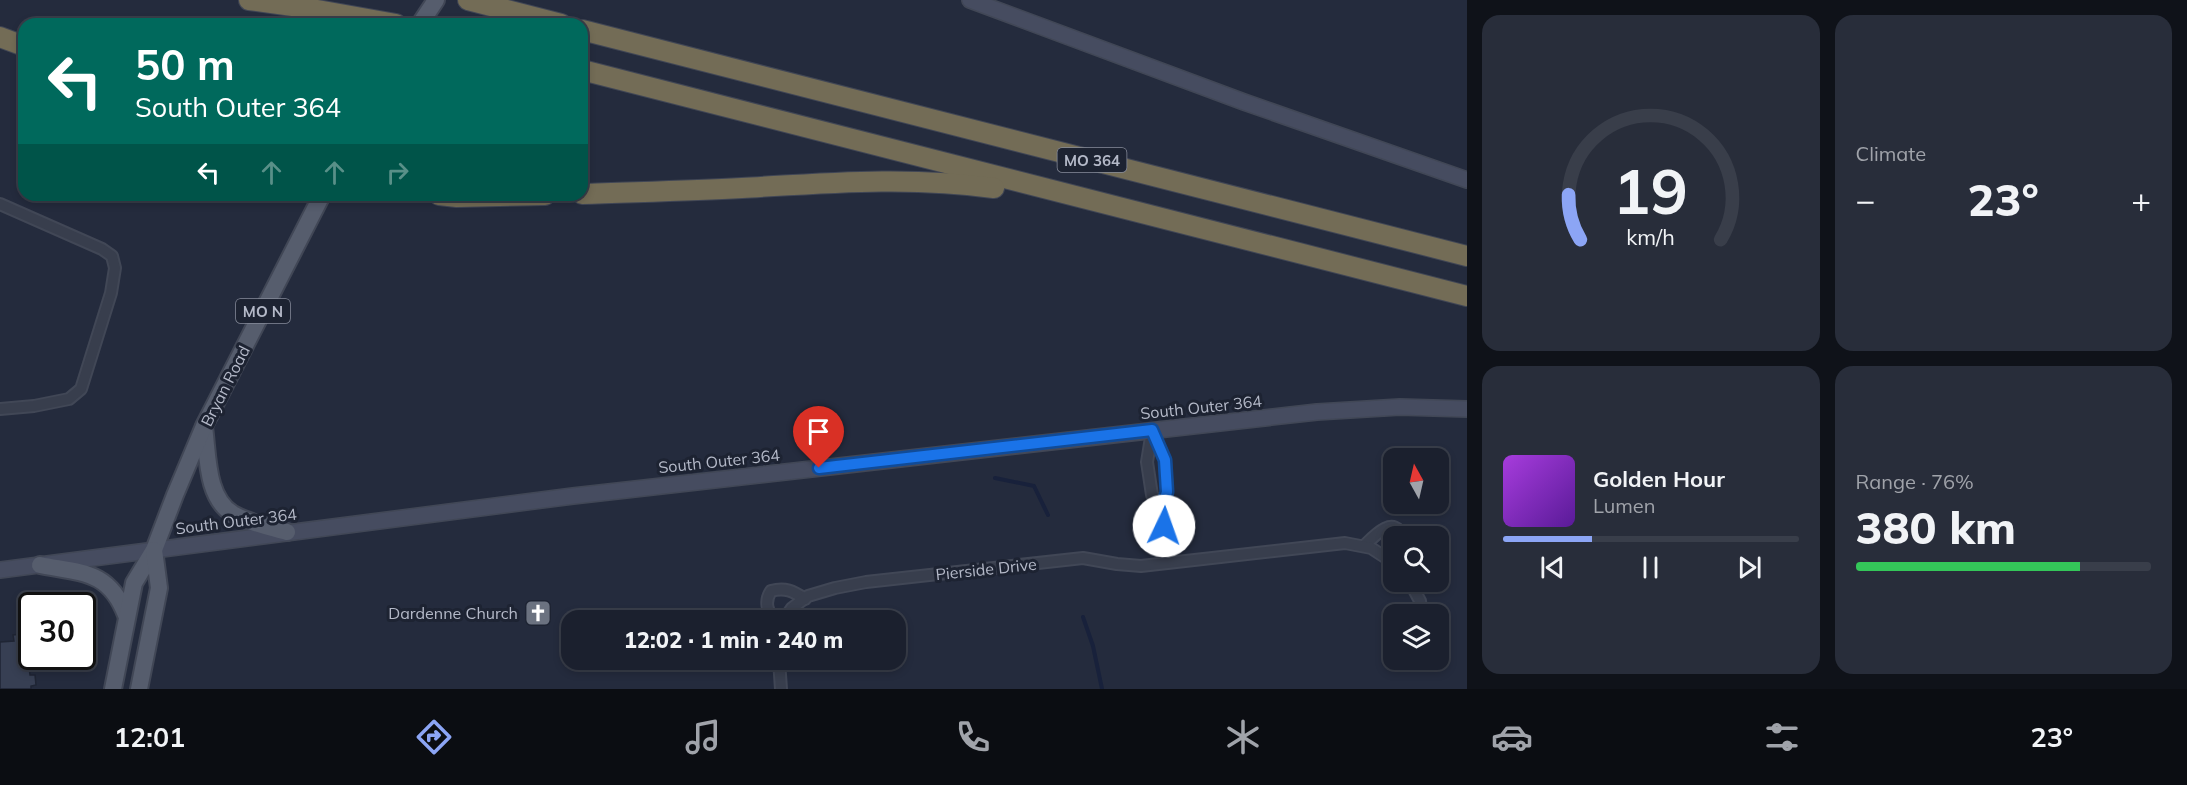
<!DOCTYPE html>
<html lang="en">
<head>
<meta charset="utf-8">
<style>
  :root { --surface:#1b202e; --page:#282d3a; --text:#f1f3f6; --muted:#a0a3aa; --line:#393e4a; --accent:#8ca5f5 }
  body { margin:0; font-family:Mulish,sans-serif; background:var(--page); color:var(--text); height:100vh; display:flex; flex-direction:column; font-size:22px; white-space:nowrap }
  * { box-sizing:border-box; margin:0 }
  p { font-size:20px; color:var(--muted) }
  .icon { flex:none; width:33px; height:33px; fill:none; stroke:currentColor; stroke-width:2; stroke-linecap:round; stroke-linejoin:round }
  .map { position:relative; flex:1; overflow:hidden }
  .sheet { display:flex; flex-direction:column; gap:15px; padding:15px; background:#0f1219; width:720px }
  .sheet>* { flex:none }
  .top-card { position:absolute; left:18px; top:18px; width:570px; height:183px; border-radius:18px; box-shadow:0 3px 9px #0003,0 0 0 2px var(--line); background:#00695c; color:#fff; overflow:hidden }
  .needle { width:39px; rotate:352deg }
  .fabs { position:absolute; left:1383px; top:448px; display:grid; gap:12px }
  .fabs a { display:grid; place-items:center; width:66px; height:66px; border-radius:12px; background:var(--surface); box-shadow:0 3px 9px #0003,0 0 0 2px var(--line); font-size:30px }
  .speed { position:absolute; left:18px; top:592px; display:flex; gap:12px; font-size:30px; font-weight:700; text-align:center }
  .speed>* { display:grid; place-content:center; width:78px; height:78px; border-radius:50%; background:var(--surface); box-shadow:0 3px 9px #0003,0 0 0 2px var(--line); line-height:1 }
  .speed .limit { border:3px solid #111; border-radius:9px; background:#fff; color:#111 }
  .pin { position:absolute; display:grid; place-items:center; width:51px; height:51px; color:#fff; margin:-62px -26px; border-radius:50% 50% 50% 0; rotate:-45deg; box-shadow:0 0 6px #0007 }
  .pin .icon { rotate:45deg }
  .me { position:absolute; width:66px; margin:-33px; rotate:3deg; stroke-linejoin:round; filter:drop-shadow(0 0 4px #0008) }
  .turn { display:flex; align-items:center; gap:21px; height:126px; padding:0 18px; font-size:27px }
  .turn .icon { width:78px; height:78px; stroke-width:2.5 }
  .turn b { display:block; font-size:42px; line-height:51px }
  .lanes { display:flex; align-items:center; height:57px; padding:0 18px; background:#0003; justify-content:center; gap:30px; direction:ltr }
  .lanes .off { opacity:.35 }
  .big { font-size:45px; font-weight:800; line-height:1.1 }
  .sheet .tile { flex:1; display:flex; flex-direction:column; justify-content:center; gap:9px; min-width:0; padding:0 21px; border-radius:18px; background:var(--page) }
  .sheet .dial { align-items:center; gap:0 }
  .dial svg { height:156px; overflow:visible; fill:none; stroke:var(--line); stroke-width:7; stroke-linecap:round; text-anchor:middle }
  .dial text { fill:var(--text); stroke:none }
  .song { display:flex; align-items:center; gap:18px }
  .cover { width:72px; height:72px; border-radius:9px; background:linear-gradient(135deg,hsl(280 70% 55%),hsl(270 70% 35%)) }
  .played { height:6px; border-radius:3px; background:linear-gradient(90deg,var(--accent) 30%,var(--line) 30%) }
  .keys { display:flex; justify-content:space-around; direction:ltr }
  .heat { display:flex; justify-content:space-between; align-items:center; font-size:33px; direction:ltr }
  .charge { height:9px; border-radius:4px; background:linear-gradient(90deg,#34c759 76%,var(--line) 0) }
  .sheet .tiles { flex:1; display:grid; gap:15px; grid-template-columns:repeat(2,1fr) }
  .trip { position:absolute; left:561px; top:610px; width:345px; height:60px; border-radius:18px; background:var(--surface); box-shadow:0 3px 9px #0003,0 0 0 2px var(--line); font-weight:800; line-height:60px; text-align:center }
  .dock { display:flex; height:96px; justify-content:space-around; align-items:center; background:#0b0d12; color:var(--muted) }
  .dock .icon { width:42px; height:42px }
  .dock .current { color:var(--accent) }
  .dock b { font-size:27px; color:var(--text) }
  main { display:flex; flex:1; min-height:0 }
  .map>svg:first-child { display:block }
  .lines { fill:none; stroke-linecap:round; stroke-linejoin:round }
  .stream { stroke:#18213b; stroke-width:4 }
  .building { fill:#373f53; stroke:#1f2534; stroke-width:1.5 }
  .street-casing { stroke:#414756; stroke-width:14 }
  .secondary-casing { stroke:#414756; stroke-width:18 }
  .primary-casing { stroke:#414756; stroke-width:20 }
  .highway-casing { stroke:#404655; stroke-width:22 }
  .street { stroke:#383e4d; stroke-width:10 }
  .secondary { stroke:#464c60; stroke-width:15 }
  .primary { stroke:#565d6d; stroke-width:16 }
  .highway { stroke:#736c56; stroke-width:20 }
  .route-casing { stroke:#114b97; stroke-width:15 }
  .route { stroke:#1a73e8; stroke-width:10 }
  .labels { text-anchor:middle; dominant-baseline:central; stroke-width:6; stroke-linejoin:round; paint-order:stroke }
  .shield { fill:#1d2332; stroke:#878c9b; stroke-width:1.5 }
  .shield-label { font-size:15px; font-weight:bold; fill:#b4b9c8 }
  .street-label { font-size:16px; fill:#b4b9c8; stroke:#1d2332 }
  .poi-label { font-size:16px; fill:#b4b9c8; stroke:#1d2332; text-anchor:end }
</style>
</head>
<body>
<main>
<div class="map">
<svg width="1467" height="689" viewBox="0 0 1467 689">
  <rect width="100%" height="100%" fill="#242b3d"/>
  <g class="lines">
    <!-- stream -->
    <g class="stream">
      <path d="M995,478l39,8 14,29"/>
      <path d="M1083,617l10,29 9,43"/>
    </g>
  </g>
  <!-- building -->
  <path class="building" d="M29,633l2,17h-4l3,25h5l1,10 -5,1v3h-31v-47l14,-1 -1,-6z"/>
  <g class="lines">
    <defs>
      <g id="street">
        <path d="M0,204l102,45 10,7 3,12 -4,25 -30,96 -12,10 -35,7 -34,3"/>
        <path d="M1152,430l13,30 2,32 -5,16 7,53"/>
        <path d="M1152,431l-5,31 5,33 11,12"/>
        <path d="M1364,546c10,-10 30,-32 39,-9"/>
        <path d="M1410,582l10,19 2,14"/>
        <path d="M775,621c-8,-10 -11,-19 -4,-30 14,-4 22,0 34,8"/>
        <path d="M783,621l9,-13 16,-12 27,-8 31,-6 217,-24 34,6 24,2 204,-23 26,5 23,15"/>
        <path d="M779,660l2,29"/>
        <path d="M1411,664l1,-4"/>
      </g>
      <g id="secondary">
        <path d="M970,0l274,102 223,78"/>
        <path d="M0,570l573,-74 744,-84 83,-5 67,2"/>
      </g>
      <g id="primary">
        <path d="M420,24l16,-24"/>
        <path d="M204,427c4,28 2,71 29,87 16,9 36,13 54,18"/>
        <path d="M40,565c41,8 69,5 86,50"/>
        <path d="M113,689l21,-106 20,-33 21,-55 29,-69 118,-231"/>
        <path d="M139,689l20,-101 -5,-38"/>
      </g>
      <g id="highway">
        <path d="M249,0l51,7 96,17"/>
        <path d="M468,0l93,24"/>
        <path d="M582,30l885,226"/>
        <path d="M0,37l24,9"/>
        <path d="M582,70l885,226"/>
        <path d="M582,194c53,-2 107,-3 160,-6 86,-5 167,-12 252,0"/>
        <path d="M439,195l18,2 88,-2"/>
      </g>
    </defs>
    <!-- street casing -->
    <use href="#street" class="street-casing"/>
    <!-- secondary casing -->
    <use href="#secondary" class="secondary-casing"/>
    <!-- primary casing -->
    <use href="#primary" class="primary-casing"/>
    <!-- highway casing -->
    <use href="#highway" class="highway-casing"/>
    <!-- street -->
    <use href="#street" class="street"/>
    <!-- secondary -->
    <use href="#secondary" class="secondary"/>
    <!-- primary -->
    <use href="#primary" class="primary"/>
    <!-- highway -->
    <use href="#highway" class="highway"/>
  </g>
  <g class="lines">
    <defs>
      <path id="route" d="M819,468l333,-38 13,30 2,32 -5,16 2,18"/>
    </defs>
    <!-- route casing -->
    <use href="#route" class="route-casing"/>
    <!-- route -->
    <use href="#route" class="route"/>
  </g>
  <!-- icons -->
  <defs>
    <symbol id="church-square" viewBox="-11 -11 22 22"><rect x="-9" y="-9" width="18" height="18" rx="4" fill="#6b7280" stroke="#1d2332"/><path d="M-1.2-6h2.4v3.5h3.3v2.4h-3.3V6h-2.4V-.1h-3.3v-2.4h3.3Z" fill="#fff"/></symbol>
  </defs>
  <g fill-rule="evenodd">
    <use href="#church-square" x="523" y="598" width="30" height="30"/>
  </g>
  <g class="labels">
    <!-- shield labels -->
    <g class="shield">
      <rect x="1057.5" y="148" width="69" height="24" rx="4.5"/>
      <rect x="236" y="299" width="54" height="24" rx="4.5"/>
    </g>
    <g class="shield-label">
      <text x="1092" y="160">MO 364</text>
      <text x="263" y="311">MO N</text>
    </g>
    <!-- street labels -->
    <g class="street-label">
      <text transform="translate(225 386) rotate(-63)">Bryan Road</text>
      <text transform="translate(1201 407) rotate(-6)">South Outer 364</text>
      <text transform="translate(719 461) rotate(-6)">South Outer 364</text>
      <text transform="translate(236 521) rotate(-7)">South Outer 364</text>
      <text transform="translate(986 569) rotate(-6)">Pierside Drive</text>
    </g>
    <!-- poi labels -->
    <g class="poi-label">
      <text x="518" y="613">Dardenne Church</text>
    </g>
  </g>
</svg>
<div class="fabs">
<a><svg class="needle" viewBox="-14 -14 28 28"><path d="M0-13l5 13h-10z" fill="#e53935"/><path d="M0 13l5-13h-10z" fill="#a0a3aa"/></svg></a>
<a><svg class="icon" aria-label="search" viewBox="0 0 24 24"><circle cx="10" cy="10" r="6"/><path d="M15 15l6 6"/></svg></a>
<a><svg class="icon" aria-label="layers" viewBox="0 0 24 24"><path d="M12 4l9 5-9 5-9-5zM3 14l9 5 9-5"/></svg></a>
</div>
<div class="speed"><div class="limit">30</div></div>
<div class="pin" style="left:819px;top:468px;background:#d93025"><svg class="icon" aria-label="arrive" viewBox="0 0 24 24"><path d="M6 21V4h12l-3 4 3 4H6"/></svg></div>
<svg class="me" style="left:1164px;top:526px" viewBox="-20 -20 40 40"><circle r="19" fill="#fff"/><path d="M0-13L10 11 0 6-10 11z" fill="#1a73e8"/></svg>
<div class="trip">12:02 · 1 min · 240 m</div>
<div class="top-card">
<div class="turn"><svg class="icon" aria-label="left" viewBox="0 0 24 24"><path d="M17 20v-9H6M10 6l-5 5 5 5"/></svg><div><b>50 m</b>South Outer 364</div></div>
<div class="lanes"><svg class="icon" aria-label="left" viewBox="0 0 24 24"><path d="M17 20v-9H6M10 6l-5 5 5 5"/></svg><svg class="icon off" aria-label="ahead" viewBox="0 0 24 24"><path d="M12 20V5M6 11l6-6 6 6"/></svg><svg class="icon off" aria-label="ahead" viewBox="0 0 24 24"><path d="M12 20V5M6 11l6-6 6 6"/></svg><svg class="icon off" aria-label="right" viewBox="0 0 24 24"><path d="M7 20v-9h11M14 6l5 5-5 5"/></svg></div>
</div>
</div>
<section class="sheet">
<div class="tiles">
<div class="tile dial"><svg viewBox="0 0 100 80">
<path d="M14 69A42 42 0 1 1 86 69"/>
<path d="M14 69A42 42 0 0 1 8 46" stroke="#8ca5f5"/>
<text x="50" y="56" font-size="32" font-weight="700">19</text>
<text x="50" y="72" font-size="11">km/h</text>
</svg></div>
<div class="tile"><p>Climate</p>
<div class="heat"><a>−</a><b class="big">23°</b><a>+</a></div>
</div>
<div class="tile">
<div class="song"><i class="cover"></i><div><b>Golden Hour</b><p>Lumen</p></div></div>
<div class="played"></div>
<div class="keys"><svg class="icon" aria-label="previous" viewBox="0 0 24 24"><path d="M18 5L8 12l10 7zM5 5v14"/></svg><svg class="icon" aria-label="pause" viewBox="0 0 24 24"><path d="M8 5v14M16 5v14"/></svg><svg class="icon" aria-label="next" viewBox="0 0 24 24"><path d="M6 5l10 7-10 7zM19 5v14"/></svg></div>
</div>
<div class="tile"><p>Range · 76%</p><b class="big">380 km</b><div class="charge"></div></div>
</div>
</section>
</main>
<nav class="dock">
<b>12:01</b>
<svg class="icon current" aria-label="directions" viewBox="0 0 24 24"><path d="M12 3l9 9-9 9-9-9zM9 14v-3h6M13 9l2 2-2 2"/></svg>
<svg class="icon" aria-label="music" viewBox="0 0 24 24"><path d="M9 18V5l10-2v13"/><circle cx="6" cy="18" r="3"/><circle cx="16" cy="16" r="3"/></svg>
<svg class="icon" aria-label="phone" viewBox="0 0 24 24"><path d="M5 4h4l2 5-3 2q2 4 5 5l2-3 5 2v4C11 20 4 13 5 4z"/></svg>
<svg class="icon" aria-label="climate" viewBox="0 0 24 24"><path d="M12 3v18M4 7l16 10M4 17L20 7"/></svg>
<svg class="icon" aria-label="car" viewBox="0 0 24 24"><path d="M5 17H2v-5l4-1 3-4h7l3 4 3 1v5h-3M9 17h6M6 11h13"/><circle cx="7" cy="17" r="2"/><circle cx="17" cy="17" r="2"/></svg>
<svg class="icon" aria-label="filters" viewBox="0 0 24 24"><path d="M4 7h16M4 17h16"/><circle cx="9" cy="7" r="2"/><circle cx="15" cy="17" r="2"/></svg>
<b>23°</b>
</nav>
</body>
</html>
